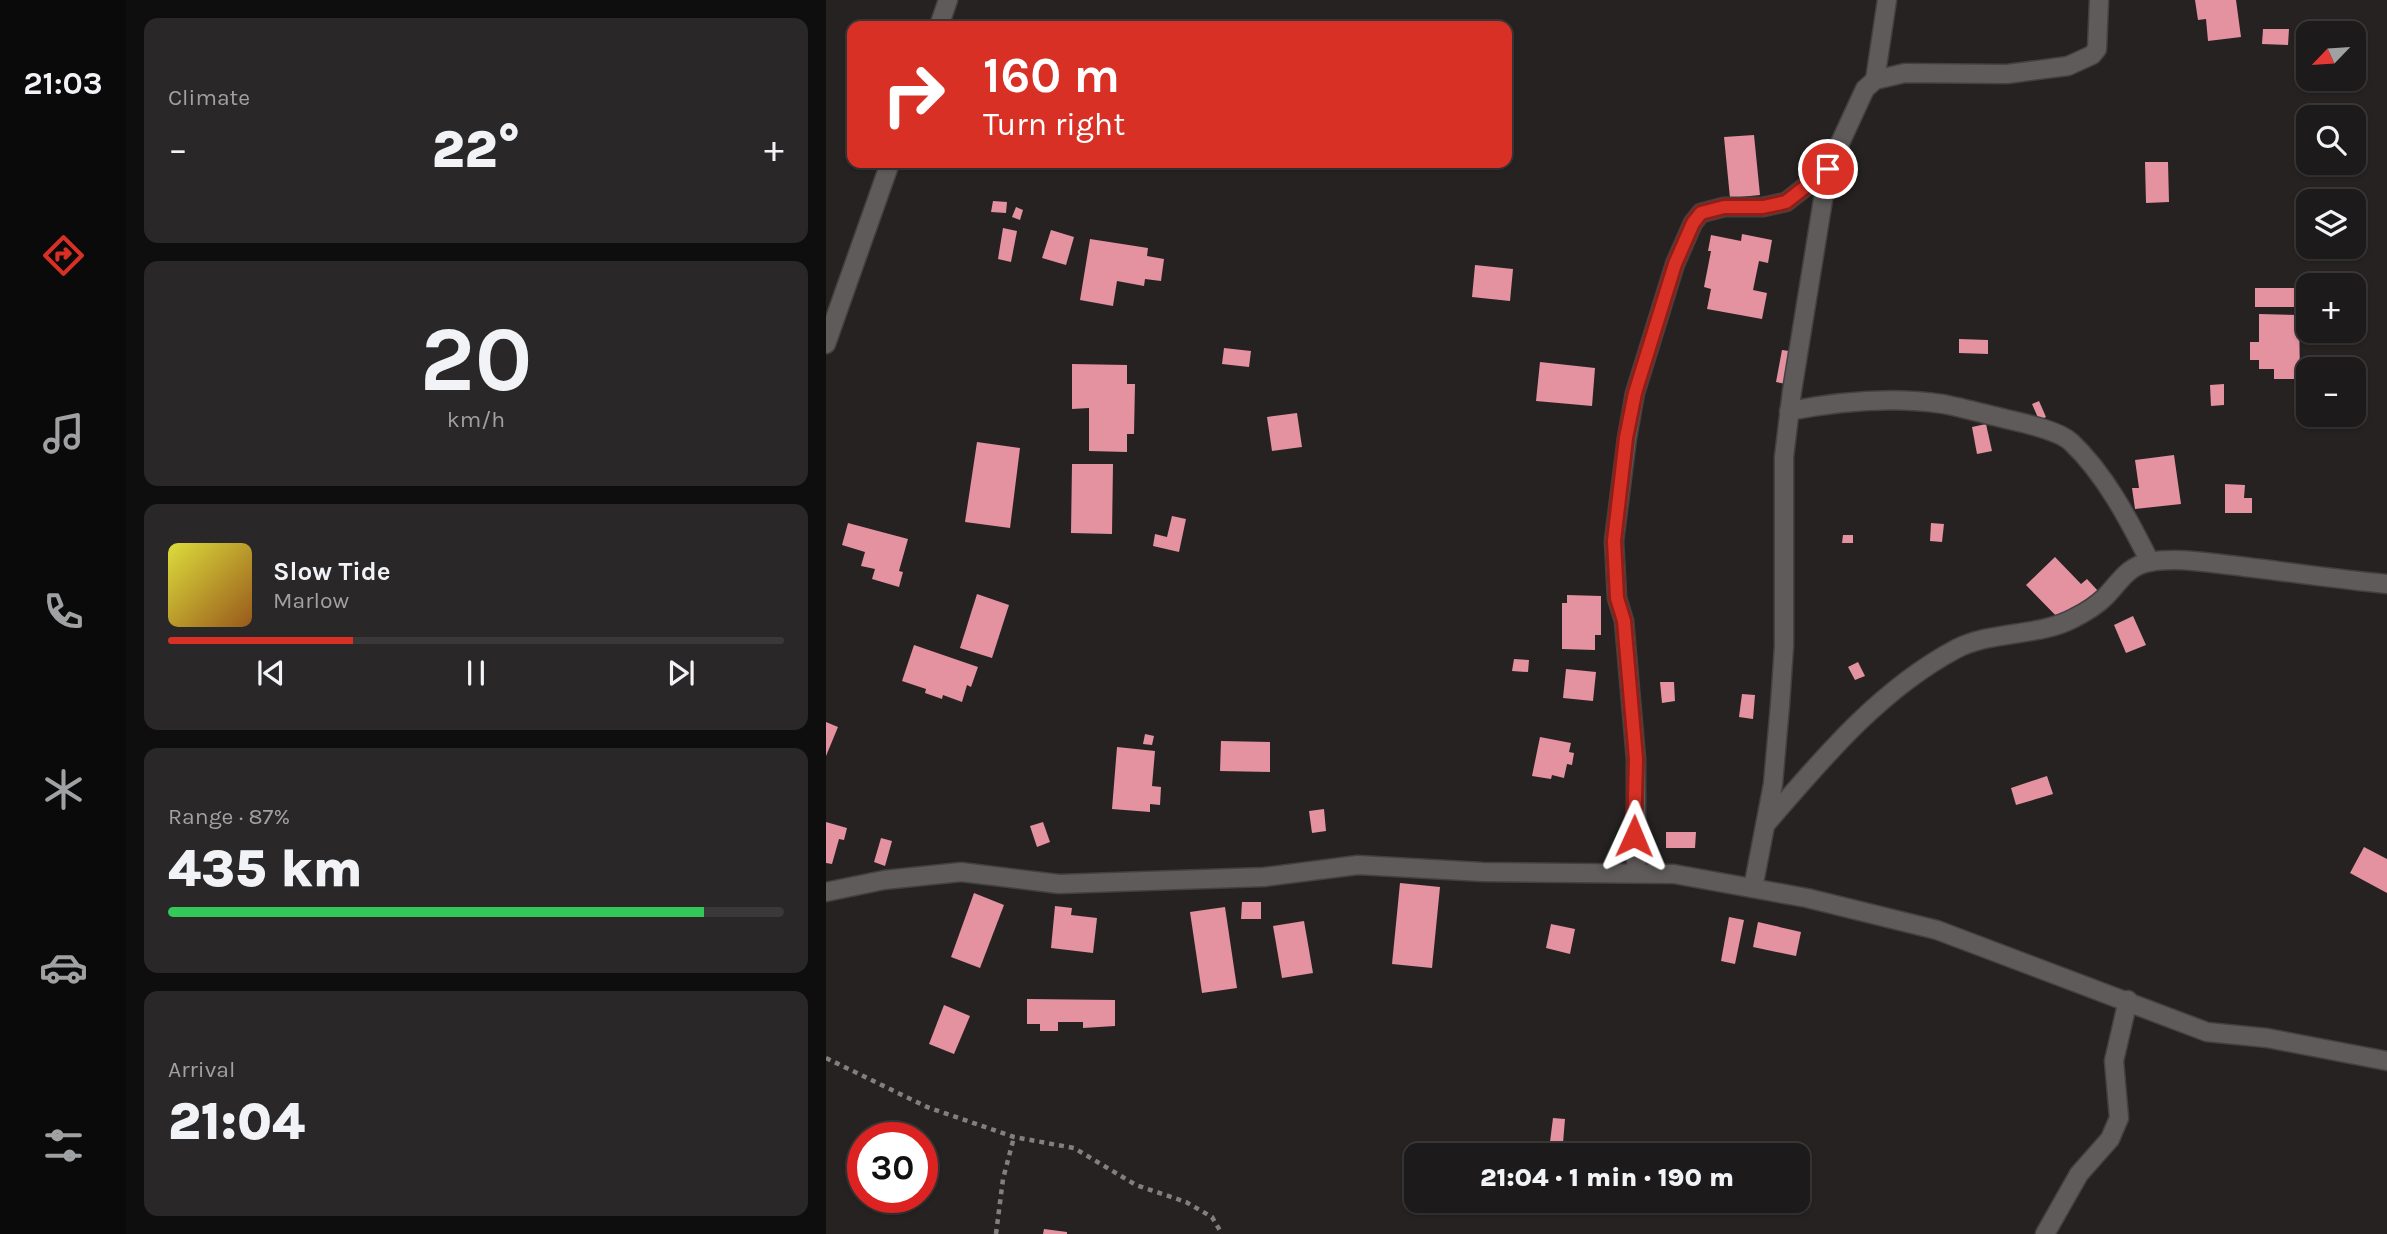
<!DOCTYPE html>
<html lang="en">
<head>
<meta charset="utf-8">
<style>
  :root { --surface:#1c1a1a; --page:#292727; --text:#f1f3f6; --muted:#a0a1a2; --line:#3a3839; --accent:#d93025 }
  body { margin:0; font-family:Karla,sans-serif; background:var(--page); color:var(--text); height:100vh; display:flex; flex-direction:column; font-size:26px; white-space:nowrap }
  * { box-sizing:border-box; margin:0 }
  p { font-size:23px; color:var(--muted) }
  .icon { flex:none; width:38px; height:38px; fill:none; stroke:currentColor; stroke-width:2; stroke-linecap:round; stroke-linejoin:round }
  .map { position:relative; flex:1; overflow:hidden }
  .drawer { display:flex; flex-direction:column; gap:18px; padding:18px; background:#0f0e0e; width:700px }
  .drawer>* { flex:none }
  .top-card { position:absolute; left:21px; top:21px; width:665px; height:147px; border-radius:14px; box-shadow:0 2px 5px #0004,0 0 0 2px var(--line); background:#d93025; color:#fff; overflow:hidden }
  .needle { width:46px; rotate:245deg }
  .fabs { position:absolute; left:1470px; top:21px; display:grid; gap:14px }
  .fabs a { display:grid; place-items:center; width:70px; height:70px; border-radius:14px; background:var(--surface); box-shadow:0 2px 5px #0004,0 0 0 2px var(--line); font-size:35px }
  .speed { position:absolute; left:21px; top:1122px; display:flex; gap:14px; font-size:35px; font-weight:700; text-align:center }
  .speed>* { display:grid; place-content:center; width:91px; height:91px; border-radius:50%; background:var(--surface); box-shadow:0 2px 5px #0004,0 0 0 2px var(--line); line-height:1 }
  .speed .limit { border:10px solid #d22; background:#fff; color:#111 }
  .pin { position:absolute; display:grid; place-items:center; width:60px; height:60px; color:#fff; margin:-30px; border:4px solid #fff; border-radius:50%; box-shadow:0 2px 7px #0007 }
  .me { position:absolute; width:77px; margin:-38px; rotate:1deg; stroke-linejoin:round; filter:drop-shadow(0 0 5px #0008) }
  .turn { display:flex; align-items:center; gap:24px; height:147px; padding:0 21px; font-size:32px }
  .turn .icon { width:91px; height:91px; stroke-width:2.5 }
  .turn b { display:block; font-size:49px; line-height:60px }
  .big { font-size:52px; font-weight:800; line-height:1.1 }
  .drawer .widget { flex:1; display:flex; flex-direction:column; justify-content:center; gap:10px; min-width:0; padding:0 24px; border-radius:14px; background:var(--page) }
  .drawer .dial { align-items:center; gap:0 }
  .dial b { font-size:91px; line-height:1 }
  .song { display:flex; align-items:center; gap:21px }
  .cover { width:84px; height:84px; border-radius:10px; background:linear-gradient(135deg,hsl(60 70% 55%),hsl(30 70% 35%)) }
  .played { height:7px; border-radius:4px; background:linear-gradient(90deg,var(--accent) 30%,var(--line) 30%) }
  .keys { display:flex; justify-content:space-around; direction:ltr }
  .heat { display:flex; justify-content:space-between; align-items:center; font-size:38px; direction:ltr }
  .charge { height:10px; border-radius:5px; background:linear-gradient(90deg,#34c759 87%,var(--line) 0) }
  .trip { position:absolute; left:578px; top:1143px; width:406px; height:70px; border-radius:14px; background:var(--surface); box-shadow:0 2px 5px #0004,0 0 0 2px var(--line); font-weight:800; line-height:70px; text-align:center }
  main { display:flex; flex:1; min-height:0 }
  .menu { display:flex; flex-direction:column; width:126px; justify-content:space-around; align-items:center; background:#0b0a0a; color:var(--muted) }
  .menu .icon { width:49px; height:49px }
  .menu .on { color:var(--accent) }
  .menu b { font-size:32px; color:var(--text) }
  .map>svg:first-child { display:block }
  .building { fill:#e491a0 }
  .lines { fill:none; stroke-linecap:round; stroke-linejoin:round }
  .minor-casing { stroke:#434040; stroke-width:21 }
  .tertiary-casing { stroke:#434040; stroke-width:21 }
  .path { stroke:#827f7f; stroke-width:4.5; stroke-dasharray:5 5; stroke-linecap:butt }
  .minor { stroke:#605b5b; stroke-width:18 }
  .tertiary { stroke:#605b5b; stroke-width:18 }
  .route-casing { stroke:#8d1f18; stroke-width:18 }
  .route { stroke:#d93025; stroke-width:12 }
</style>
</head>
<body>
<main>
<nav class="menu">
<b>21:03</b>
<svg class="icon on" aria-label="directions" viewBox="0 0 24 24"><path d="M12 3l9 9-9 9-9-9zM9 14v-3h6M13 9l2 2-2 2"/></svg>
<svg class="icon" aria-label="music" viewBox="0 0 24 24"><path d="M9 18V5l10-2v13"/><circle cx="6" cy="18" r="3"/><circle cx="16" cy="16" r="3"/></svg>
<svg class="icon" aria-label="phone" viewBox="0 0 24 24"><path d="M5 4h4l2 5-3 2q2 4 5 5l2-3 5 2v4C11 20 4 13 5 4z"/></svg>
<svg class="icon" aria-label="climate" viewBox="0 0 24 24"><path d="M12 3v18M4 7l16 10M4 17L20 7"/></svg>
<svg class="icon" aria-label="car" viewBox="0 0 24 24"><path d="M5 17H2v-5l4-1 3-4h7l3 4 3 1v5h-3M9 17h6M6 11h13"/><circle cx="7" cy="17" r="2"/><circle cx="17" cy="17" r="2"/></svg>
<svg class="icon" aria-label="filters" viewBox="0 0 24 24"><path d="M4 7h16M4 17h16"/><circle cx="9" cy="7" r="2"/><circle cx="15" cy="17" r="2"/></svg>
</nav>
<section class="drawer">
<div class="widget"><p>Climate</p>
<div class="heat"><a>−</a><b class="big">22°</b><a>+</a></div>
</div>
<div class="widget dial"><b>20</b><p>km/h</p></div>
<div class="widget">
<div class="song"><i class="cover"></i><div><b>Slow Tide</b><p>Marlow</p></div></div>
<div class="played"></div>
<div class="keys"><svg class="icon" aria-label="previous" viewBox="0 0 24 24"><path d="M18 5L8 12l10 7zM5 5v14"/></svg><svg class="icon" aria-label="pause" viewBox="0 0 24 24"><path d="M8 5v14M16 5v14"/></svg><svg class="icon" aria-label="next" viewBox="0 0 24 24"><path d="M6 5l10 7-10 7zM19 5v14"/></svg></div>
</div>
<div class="widget"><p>Range · 87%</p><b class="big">435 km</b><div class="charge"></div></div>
<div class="widget"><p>Arrival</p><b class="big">21:04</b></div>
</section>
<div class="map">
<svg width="1561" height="1234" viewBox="0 0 1561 1234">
  <rect width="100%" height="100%" fill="#262222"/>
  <!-- building -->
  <g class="building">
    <path d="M1369,0h41l5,37 -33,4 -2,-22 -8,1z"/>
    <path d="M1437,29h26l-1,16 -26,-1z"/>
    <path d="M928,135l6,60 -30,3 -6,-61z"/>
    <path d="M1319,162h23l1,40 -23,1z"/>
    <path d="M167,201l14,1 -1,11 -15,-1z"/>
    <path d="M190,207l7,3 -3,10 -8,-3z"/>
    <path d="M177,228l14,3 -6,31 -13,-3z"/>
    <path d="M225,230l23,7 -8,28 -24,-7z"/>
    <path d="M916,234l30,6 -4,23 -9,-2 -6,29 14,3 -5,26 -55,-10 4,-20 -7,-2 7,-36h-3l3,-16 30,6z"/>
    <path d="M264,239l58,9 -1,8 17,3 -3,22 -16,-2 -1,7 -27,-5 -4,25 -33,-6z"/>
    <path d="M649,265l38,4 -3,32 -38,-4z"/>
    <rect x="1429" y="288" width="39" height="19"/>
    <path d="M1433,314l40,1 1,64h-26v-10h-15v-9h-9v-18h9z"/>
    <path d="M1133,339l29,1v14l-29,-1z"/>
    <path d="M398,348l27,3 -2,16 -27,-3z"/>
    <path d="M956,350l14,2 -5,33 -15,-3z"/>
    <path d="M714,362l55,6 -3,38 -56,-5z"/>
    <path d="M246,364l55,1v19h8l-1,50h-7v18l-38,-1v-43l-17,1z"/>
    <path d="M1398,384v21l-13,1 -1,-21z"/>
    <path d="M1213,401l7,16 -7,3 -7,-16z"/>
    <path d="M471,413l5,34 -30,4 -5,-34z"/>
    <path d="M1160,424l6,27 -15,3 -5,-27z"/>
    <path d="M151,442l43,6 -10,80 -45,-6z"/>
    <path d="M1348,455l7,49 -46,5 -3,-21h7l-4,-28z"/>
    <path d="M246,464h41l-1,70 -41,-1z"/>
    <path d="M1399,484l20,1 -1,13h8v15h-27z"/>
    <path d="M346,516l14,3 -7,33 -26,-6 2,-12 12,3z"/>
    <path d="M22,523l60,16 -9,32 4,1 -4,15 -27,-8 3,-10 -14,-3 4,-14 -23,-7z"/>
    <path d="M1105,523l13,1 -2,18 -12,-1z"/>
    <path d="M1017,535h10v8h-11z"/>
    <path d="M1229,557l26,27 6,-5 11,12 -34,33 -38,-39z"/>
    <path d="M151,594l32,11 -17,53 -32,-10z"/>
    <path d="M741,595l34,1v39h-6v15l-33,-1v-46h5z"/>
    <path d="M1307,616l13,29 -20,8 -12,-28z"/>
    <path d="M88,645l64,22 -7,20 -4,-2 -5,17 -19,-7 -1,4 -17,-6 1,-4 -24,-8z"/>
    <path d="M688,659l15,1 -1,12 -16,-1z"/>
    <path d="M1032,662l7,14 -10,4 -7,-13z"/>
    <path d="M740,669l30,3 -3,29 -30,-3z"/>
    <path d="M834,682h14l1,19 -13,2z"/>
    <path d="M916,694l13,1 -2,24 -14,-2z"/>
    <path d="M0,722l12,5 -12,29z"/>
    <path d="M319,734l9,2 -2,9 -9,-1z"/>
    <path d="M714,737l31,6 -2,9 5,1 -2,12 -5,-1 -3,14 -12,-3 -1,4 -19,-3z"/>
    <path d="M395,741l49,1v30l-50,-1z"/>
    <path d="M291,747l38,4 -3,35 9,1 -1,18 -10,-1v8l-38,-3z"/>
    <path d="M1221,776l6,18 -37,11 -5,-17z"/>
    <path d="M498,809l2,22 -14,2 -3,-22z"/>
    <path d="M0,822l21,6 -3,12 -5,-1 -7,25 -6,-1z"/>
    <path d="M217,822l7,20 -13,5 -7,-21z"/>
    <path d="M840,832h30l-1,16h-29z"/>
    <path d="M55,838l11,3 -7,25 -11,-4z"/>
    <path d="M1538,847l23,12v34l-37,-20z"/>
    <path d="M574,883l40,4 -8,81 -40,-4z"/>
    <path d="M148,893l30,12 -24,63 -29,-11z"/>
    <path d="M416,902h19v17h-20z"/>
    <path d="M229,906l17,2 -1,7 26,3 -4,35 -42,-5z"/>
    <path d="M399,907l12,81 -35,5 -12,-81z"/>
    <path d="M903,917l15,3 -9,44 -14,-3z"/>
    <path d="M478,921l9,52 -31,5 -9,-52z"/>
    <path d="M932,922l43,10 -5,24 -43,-9z"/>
    <path d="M725,924l24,5 -5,25 -24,-6z"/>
    <path d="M201,999l88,1v26l-32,2v-6h-25v9h-18v-7h-13z"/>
    <path d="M118,1005l26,11 -16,38 -25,-10z"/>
    <path d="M727,1118l12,1 -2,24 -13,-1z"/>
    <path d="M218,1229l23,3v2h-24z"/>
  </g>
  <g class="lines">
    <defs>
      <g id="minor">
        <path d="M1049,80l12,-80"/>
        <path d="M963,411c51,-10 103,-15 154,-7 21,4 42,10 63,15 17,4 52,11 65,23 34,32 58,78 79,120"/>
        <path d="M940,824c56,-65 113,-134 190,-175 37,-19 83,-12 118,-31 10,-5 23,-13 31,-21 15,-15 21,-30 44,-35 25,-5 55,0 80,3 53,6 105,14 158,19"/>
        <path d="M810,873v-114l-12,-138 -7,-23 -3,-57 13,-103 8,-45 40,-129 18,-41 8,-10 23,-6h39l23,-5 42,-33 37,-80 10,-9 30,-7 102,1 61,-8 24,-11 5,-6 2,-49"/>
        <path d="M927,888l20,-104 7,-79 4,-59v-189l8,-66 36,-222"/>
        <path d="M0,892l58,-12 77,-8 98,12 205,-7 94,-12 125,7 191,2 133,24 130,32 270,102 60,6 120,23"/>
        <path d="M1219,1234l34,-60 31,-35 9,-21 -5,-57 14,-61"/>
      </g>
      <g id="tertiary">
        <path d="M113,26l9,-26"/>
        <path d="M0,344l64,-181"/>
      </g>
    </defs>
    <!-- minor casing -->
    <use href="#minor" class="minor-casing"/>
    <!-- tertiary casing -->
    <use href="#tertiary" class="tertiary-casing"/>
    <!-- path -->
    <g class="path">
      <path d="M0,1058l101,49 87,30 60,11 62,37 50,17 26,15 10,17"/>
      <path d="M170,1234l7,-55 11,-42"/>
    </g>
    <!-- minor -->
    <use href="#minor" class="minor"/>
    <!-- tertiary -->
    <use href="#tertiary" class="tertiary"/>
  </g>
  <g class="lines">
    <defs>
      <path id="route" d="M808,836l2,-77 -12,-138 -7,-23 -3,-57 12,-103 9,-45 40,-129 18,-41 8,-10 23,-6h39l23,-5 42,-33"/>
    </defs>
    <!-- route casing -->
    <use href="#route" class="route-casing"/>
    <!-- route -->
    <use href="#route" class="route"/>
  </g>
</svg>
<div class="fabs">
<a><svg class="needle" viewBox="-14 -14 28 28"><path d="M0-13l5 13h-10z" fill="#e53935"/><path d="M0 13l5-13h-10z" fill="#a0a1a2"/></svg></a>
<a><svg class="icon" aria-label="search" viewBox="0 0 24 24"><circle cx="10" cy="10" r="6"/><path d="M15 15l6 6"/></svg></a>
<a><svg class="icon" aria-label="layers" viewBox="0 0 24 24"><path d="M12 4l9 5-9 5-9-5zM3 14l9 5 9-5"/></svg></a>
<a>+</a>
<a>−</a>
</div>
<div class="speed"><div class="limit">30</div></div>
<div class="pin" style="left:1002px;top:169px;background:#d93025"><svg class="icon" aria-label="arrive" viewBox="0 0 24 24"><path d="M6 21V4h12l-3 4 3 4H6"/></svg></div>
<svg class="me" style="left:808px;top:836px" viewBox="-20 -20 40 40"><path d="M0-17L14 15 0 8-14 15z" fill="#d93025" stroke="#fff" stroke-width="4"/></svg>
<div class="trip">21:04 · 1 min · 190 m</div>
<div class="top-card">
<div class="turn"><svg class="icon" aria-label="right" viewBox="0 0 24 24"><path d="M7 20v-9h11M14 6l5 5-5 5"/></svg><div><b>160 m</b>Turn right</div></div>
</div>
</div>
</main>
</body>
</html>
